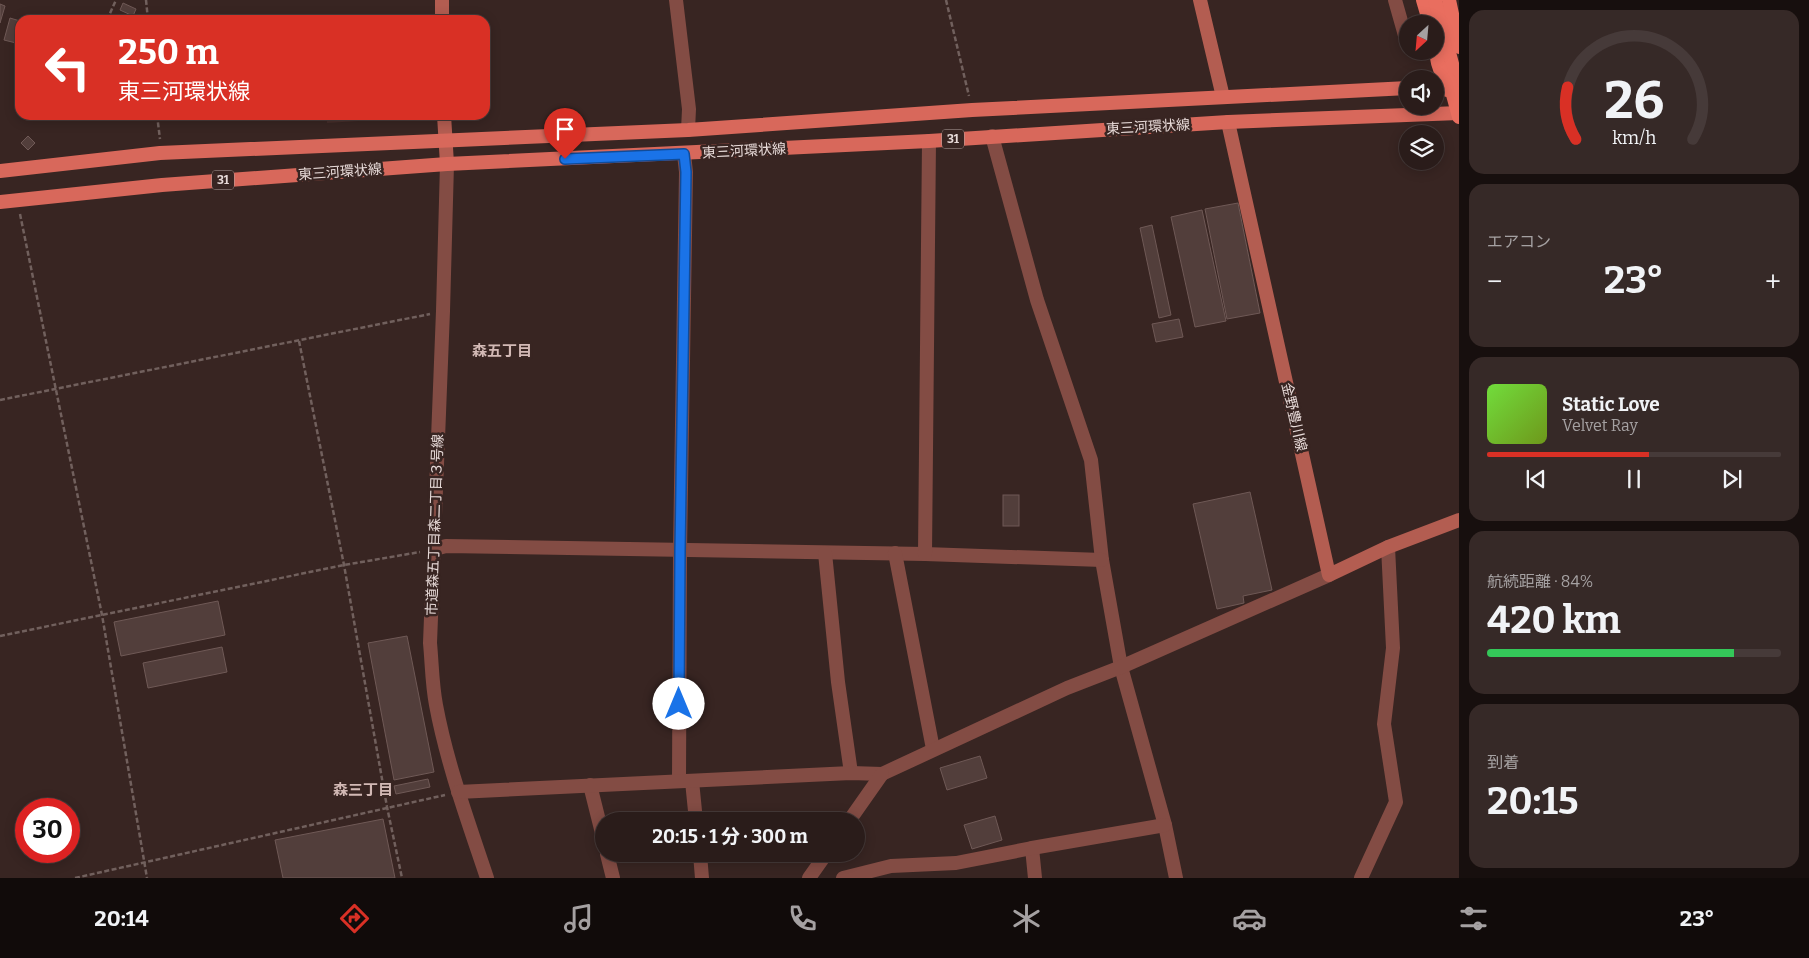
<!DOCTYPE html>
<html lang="ja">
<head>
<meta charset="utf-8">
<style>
  :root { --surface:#2a1c1a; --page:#362927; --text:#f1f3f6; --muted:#a5a1a2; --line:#463a39; --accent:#d93025 }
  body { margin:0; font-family:Bitter,"Noto Sans JP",serif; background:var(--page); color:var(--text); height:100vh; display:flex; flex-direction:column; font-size:19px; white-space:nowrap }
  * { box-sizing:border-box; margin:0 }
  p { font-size:16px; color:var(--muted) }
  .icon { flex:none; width:28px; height:28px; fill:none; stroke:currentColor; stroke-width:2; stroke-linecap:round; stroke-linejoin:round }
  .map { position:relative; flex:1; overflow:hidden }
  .details { display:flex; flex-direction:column; gap:10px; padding:10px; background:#170f0e; width:350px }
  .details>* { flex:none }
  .hud { position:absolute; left:15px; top:15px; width:475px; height:105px; border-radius:15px; box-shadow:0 2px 12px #0003,0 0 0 1px var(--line); background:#d93025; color:#fff; overflow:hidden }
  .needle { width:32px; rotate:206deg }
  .controls { position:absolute; left:1399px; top:15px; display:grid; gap:10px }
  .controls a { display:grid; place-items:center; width:45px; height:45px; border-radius:50%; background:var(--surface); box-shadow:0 2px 12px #0003,0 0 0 1px var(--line); font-size:25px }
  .speed { position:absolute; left:15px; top:798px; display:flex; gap:10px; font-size:25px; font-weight:700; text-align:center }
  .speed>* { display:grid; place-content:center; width:65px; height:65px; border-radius:50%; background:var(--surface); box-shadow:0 2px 12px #0003,0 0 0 1px var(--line); line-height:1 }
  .speed .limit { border:8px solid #d22; background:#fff; color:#111 }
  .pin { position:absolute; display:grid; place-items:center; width:42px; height:42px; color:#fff; margin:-51px -21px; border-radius:50% 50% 50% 0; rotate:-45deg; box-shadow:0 0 5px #0007 }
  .pin .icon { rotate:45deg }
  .me { position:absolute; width:55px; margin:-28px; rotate:0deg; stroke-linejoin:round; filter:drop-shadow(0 0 4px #0008) }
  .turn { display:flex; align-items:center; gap:18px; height:105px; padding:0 20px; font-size:22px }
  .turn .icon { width:65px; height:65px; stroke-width:2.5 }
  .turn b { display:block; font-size:35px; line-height:42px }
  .big { font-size:38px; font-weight:700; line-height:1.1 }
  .details .widget { flex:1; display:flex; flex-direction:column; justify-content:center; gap:8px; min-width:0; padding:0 18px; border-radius:15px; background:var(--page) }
  .details .dial { align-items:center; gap:0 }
  .dial svg { height:130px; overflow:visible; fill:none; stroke:var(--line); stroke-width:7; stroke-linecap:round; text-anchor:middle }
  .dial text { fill:var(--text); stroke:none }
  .song { display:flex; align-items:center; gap:15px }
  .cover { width:60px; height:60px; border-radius:8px; background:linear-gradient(135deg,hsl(100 70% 55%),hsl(80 70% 35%)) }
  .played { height:5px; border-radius:2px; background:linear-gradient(90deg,var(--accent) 55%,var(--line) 55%) }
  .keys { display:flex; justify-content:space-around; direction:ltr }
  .heat { display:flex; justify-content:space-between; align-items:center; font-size:28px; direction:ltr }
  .charge { height:8px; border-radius:4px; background:linear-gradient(90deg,#34c759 84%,var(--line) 0) }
  .trip { position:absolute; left:595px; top:812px; width:270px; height:50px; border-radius:25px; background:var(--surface); box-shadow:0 2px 12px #0003,0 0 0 1px var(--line); font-weight:700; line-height:50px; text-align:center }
  .dock { display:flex; height:80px; justify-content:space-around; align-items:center; background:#110b0a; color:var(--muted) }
  .dock .icon { width:35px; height:35px }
  .dock .selected { color:var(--accent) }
  .dock b { font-size:22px; color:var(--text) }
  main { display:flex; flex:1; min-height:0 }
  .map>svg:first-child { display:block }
  .built { fill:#472e2b }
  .building { fill:#523e3b; stroke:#6f5956 }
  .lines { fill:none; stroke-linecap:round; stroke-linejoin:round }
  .path { stroke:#71605d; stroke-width:2.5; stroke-dasharray:5 2.5; stroke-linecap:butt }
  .minor { stroke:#834c44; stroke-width:14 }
  .secondary { stroke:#b35d51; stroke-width:14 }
  .primary { stroke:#d8685b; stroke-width:14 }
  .trunk { stroke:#e96e5f; stroke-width:14 }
  .route-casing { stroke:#114b97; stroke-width:12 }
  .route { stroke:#1a73e8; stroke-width:9 }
  .labels { text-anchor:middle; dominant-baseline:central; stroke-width:5; stroke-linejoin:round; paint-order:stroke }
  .shield { fill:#382522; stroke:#b2a4a1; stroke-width:1 }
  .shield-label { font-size:12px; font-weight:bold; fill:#e7dad8 }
  .street-label { font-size:14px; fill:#e7dad8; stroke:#382522 }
  .neighbourhood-label { font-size:15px; font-weight:bold; fill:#d2b9b5; stroke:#382522 }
</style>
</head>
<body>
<main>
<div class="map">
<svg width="1459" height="878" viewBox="0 0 1459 878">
  <rect width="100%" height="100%" fill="#382522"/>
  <!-- built -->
  <path class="built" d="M326,115h97v2l-96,6z"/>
  <!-- building -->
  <g class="building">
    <path d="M123,3l13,6 -3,7 -13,-6z"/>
    <path d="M0,4l5,2 -5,17z"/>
    <path d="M10,18l10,3v23l-16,-4z"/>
    <path d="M28,136l7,7 -7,7 -7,-7z"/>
    <path d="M1238,203l22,110 -33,6 -22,-110z"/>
    <path d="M1202,210l24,111 -31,6 -24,-110z"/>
    <path d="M1152,225l19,90 -12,3 -19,-90z"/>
    <path d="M1179,319l4,18 -27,5 -4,-18z"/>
    <path d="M1250,492l22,98 -29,6 1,7 -27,6 -24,-105z"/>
    <rect x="1003" y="495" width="16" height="31"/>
    <path d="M218,601l7,34 -104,21 -7,-34z"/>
    <path d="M407,636l27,136 -40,8 -26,-137z"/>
    <path d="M222,647l5,25 -79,16 -5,-25z"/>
    <path d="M980,756l7,22 -40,12 -7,-22z"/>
    <path d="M428,779l2,8 -34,7 -2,-8z"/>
    <path d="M995,816l7,24 -30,9 -8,-24z"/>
    <path d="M383,819l12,59h-112l-8,-38z"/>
  </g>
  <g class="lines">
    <!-- path -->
    <g class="path">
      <path d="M146,0l2,20"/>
      <path d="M946,0l23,96"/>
      <path d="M107,20l9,-20"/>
      <path d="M157,115l3,24"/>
      <path d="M20,214l82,401 45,263"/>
      <path d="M299,341l45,224 43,242 15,71"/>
      <path d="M0,400l430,-86"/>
      <path d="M0,636l344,-71 76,-13"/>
      <path d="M75,878l370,-83"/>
    </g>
    <!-- minor -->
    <g class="minor">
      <path d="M676,0l13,109 -1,21"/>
      <path d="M1395,0l13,46"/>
      <path d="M992,136l45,164 54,160 11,100 19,107 44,158 11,53"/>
      <path d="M447,164l-4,147 -13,332c2,21 2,41 6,62 11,59 32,116 51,173"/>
      <path d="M435,549l11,-3 479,8 177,6"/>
      <path d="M825,553l13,129 13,91"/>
      <path d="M895,553l38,196"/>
      <path d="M925,554l4,-413"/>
      <path d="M679,781l1,-230 6,-379 -2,-18"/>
      <path d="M692,781l4,40"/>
      <path d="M590,785l14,56"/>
      <path d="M458,792l393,-19 31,1 185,-86 54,-21 208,-92"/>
      <path d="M849,821l33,-47"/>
      <path d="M1032,848l3,30"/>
      <path d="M607,854l6,24"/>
      <path d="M700,854l2,24"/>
      <path d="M809,878l17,-24"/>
      <path d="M843,878l48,-12 65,-3 76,-15 133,-23"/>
      <path d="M1361,878l35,-76 -12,-78 9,-76 -5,-101"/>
    </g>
    <!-- secondary -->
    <g class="secondary">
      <path d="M442,0v20"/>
      <path d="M1200,0l23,97"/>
      <path d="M444,115l3,49"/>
      <path d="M1228,122l101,453 59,-28 71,-27"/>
    </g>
    <!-- primary -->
    <g class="primary">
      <path d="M0,171l160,-18 528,-23 284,-20 436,-22"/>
      <path d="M0,202l162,-17 285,-21 482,-23 299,-19 231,-9"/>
    </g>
    <!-- trunk -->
    <g class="trunk">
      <path d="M1423,0l7,24"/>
      <path d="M1435,0l24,90"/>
      <path d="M1449,0l10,47"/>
      <path d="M1435,47l3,16 9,27"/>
      <path d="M1449,80l10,37"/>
    </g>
  </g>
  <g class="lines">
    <defs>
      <path id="route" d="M565,159l119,-5 2,18 -6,379 -1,153"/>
    </defs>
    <!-- route casing -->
    <use href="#route" class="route-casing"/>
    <!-- route -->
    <use href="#route" class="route"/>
  </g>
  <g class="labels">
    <!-- shield labels -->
    <g class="shield">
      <rect x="942" y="129.5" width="22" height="19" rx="4"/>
      <rect x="212" y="170.5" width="22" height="19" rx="4"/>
    </g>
    <g class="shield-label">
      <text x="953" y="139">31</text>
      <text x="223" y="180">31</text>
    </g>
    <!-- street labels -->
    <g class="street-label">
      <text transform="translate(1148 127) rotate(-3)">東三河環状線</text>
      <text transform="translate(744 151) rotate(-3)">東三河環状線</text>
      <text transform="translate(340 172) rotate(-4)">東三河環状線</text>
      <text transform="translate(1294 417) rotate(77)">金野豊川線</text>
      <text transform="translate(435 525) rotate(-88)">市道森五丁目森二丁目３号線</text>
    </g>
    <!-- neighbourhood labels -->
    <g class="neighbourhood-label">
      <text x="502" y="351">森五丁目</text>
      <text x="363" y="790">森三丁目</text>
    </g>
  </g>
</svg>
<div class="controls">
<a><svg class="needle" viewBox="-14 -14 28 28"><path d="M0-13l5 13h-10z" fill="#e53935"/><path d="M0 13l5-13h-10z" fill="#a5a1a2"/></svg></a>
<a><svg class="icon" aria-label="sound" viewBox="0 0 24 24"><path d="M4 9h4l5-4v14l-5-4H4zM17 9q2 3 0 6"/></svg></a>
<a><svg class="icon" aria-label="layers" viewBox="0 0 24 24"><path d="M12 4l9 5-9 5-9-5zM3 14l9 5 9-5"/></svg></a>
</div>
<div class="speed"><div class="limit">30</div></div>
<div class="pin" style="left:565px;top:159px;background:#d93025"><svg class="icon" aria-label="arrive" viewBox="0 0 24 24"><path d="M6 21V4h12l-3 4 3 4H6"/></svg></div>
<svg class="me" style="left:679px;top:704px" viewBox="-20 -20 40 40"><circle r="19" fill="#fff"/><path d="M0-13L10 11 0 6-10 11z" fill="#1a73e8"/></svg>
<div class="trip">20:15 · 1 分 · 300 m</div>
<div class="hud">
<div class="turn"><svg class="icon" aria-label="left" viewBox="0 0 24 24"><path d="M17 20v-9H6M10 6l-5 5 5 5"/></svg><div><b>250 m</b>東三河環状線</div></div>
</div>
</div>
<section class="details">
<div class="widget dial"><svg viewBox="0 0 100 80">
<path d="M14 69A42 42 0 1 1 86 69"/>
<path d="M14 69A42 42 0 0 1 9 37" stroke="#d93025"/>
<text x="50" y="56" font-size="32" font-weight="700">26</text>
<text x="50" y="72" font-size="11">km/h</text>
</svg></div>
<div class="widget"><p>エアコン</p>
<div class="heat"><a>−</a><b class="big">23°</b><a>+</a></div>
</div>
<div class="widget">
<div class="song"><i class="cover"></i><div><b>Static Love</b><p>Velvet Ray</p></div></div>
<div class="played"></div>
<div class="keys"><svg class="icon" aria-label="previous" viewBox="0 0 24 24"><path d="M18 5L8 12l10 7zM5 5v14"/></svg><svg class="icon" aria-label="pause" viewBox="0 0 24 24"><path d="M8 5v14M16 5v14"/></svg><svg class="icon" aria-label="next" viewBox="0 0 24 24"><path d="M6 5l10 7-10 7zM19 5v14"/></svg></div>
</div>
<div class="widget"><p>航続距離 · 84%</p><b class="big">420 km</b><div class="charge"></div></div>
<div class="widget"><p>到着</p><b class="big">20:15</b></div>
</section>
</main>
<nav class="dock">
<b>20:14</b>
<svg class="icon selected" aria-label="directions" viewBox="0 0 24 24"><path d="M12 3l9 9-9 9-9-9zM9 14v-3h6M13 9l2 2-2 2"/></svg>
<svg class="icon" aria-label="music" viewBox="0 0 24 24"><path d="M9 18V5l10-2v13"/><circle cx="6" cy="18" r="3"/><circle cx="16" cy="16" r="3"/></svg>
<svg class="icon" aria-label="phone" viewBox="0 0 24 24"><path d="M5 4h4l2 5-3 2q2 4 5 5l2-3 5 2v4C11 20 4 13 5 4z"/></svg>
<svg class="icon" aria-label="climate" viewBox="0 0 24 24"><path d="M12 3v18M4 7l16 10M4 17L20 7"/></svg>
<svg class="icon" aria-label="car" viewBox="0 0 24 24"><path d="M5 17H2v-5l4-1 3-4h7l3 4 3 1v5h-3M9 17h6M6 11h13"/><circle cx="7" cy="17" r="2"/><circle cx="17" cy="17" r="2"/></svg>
<svg class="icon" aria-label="filters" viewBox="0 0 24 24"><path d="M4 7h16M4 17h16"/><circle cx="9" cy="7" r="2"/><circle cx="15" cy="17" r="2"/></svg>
<b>23°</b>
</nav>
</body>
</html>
